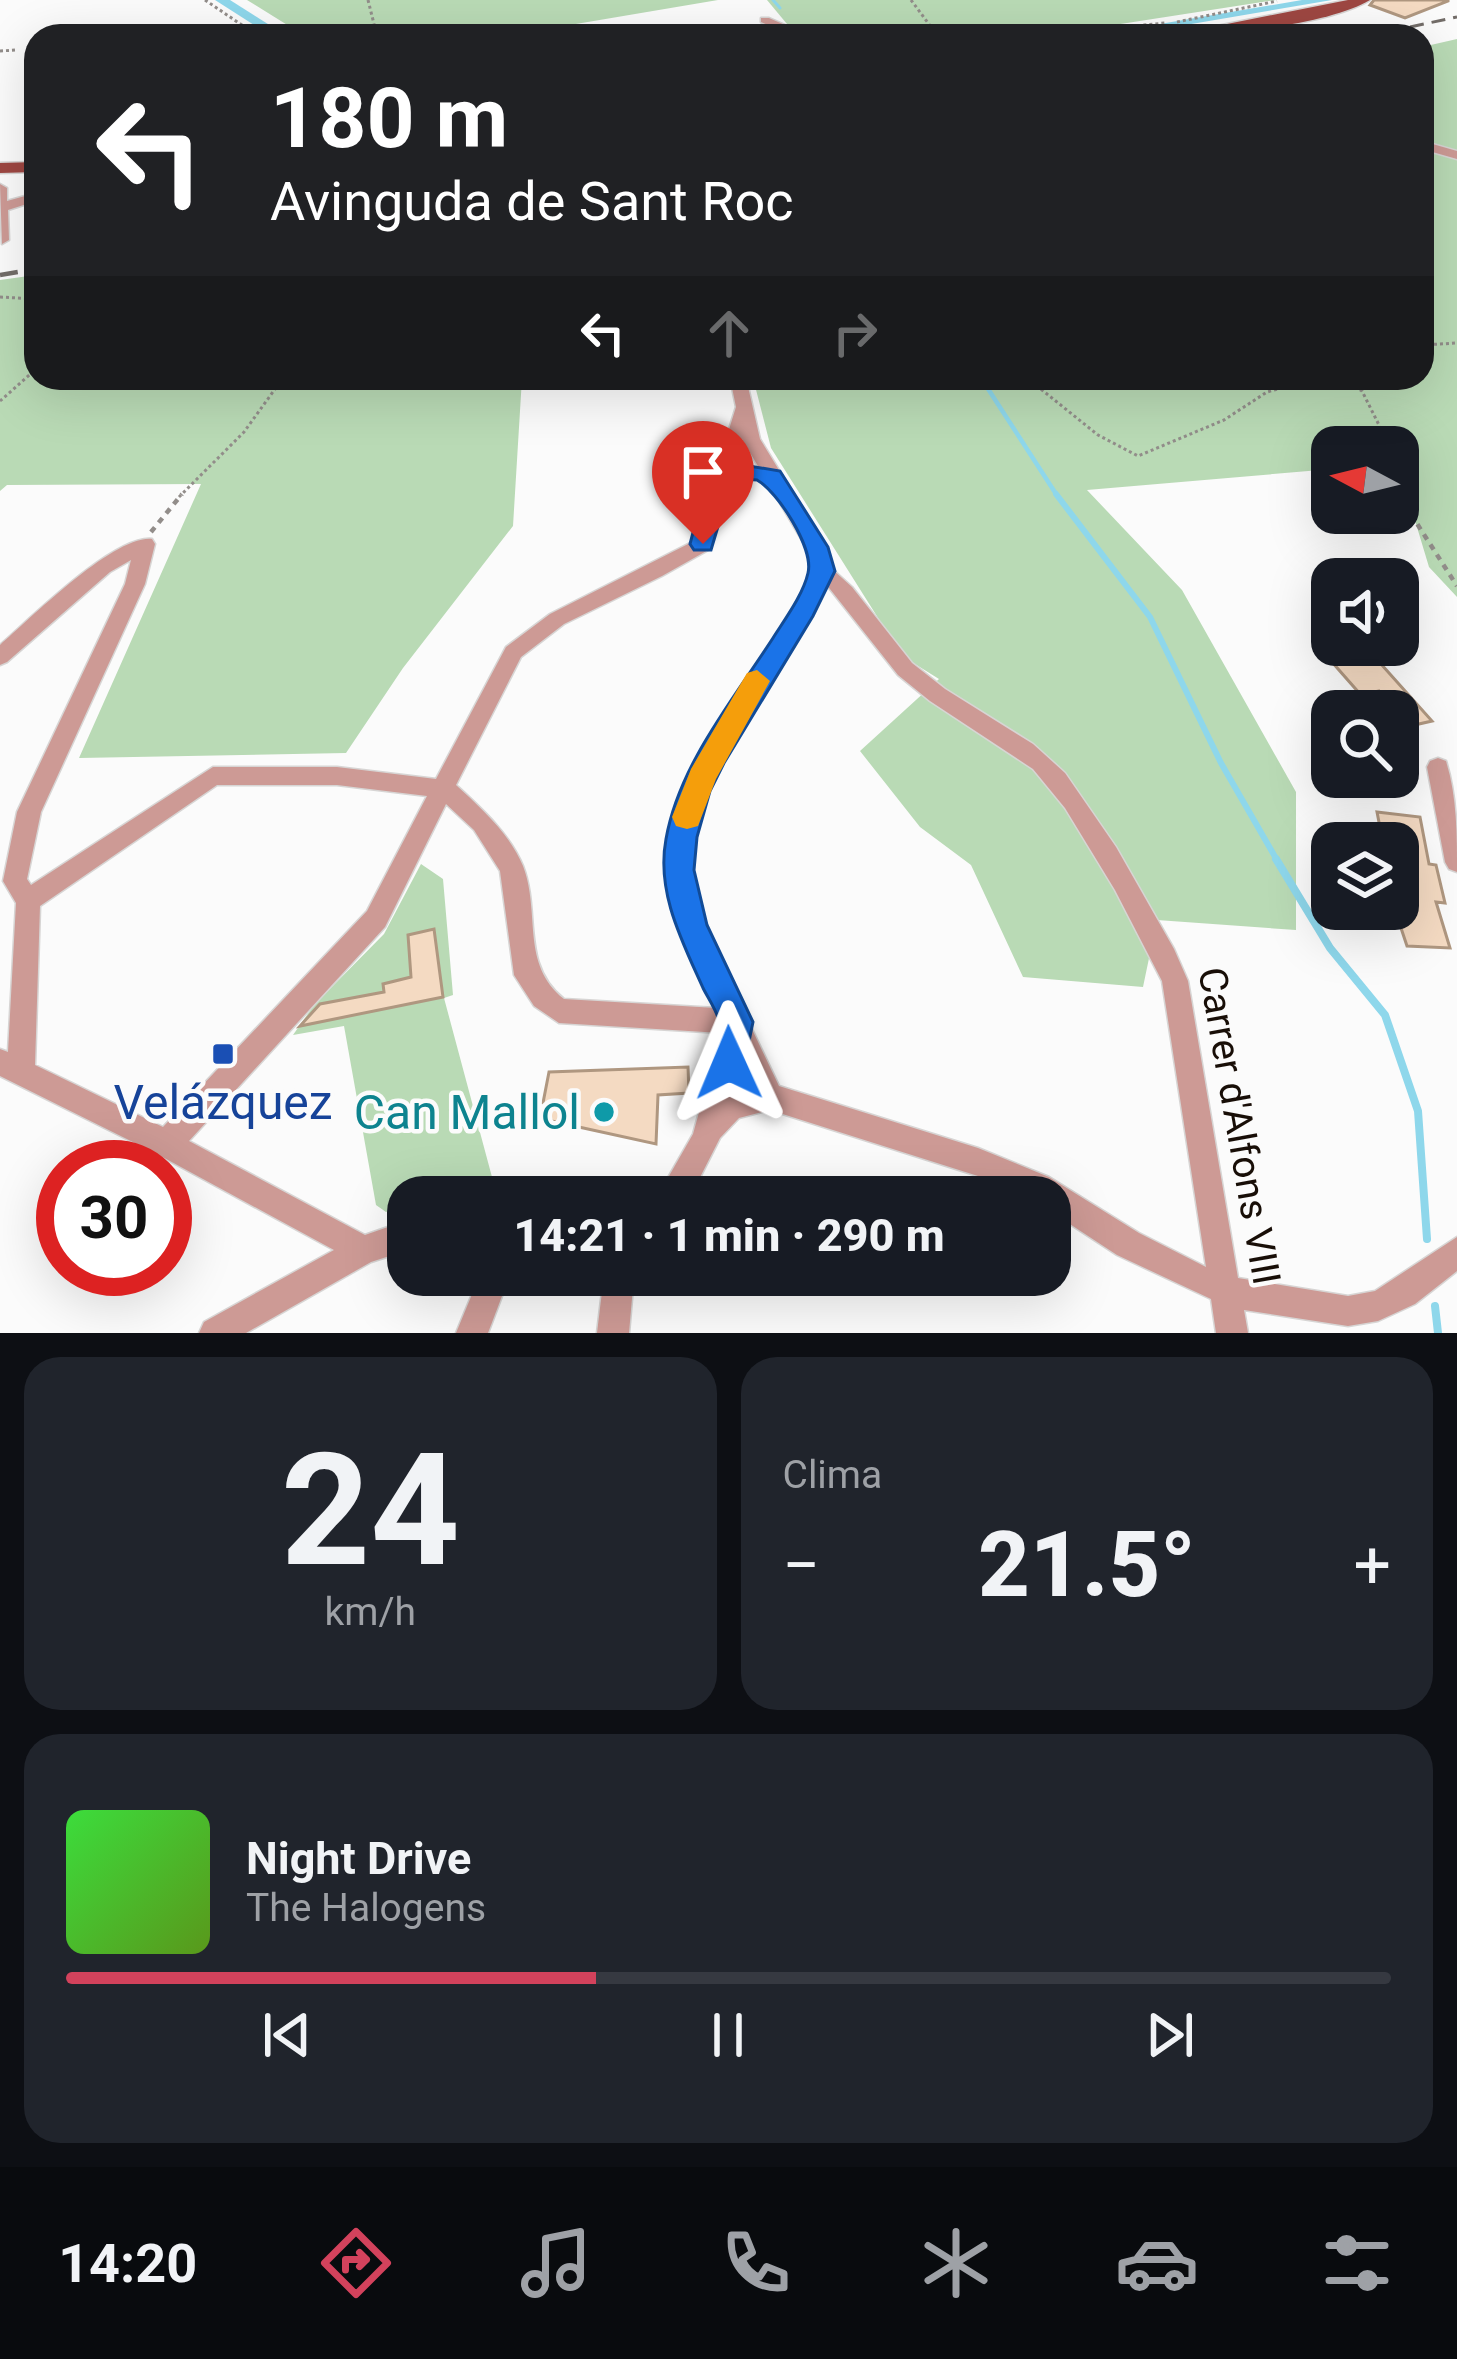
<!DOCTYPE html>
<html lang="es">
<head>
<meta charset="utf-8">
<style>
  :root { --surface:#171b24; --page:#20242c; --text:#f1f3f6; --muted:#9ea1a6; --line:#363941; --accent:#d3425c }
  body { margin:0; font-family:Roboto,sans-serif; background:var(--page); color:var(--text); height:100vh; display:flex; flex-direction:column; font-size:45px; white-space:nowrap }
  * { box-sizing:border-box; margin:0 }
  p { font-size:39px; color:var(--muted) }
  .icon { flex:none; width:66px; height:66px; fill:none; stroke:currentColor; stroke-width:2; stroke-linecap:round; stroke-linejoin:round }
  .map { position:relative; height:1333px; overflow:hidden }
  .sheet { display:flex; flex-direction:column; gap:24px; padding:24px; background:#0d0f14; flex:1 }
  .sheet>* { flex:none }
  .top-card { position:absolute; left:24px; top:24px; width:1410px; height:366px; border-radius:36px; box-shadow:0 12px 48px #0002; background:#202124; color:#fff; overflow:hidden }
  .needle { width:78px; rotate:277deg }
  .buttons { position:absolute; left:1311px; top:426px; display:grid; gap:24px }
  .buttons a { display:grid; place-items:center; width:108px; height:108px; border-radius:24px; background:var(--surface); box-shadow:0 12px 48px #0002; font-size:60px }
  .speed { position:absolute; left:36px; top:1140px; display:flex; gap:24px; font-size:60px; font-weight:700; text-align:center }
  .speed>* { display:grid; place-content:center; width:156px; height:156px; border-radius:50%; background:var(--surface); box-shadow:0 12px 48px #0002; line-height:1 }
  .speed .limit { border:18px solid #d22; background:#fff; color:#111 }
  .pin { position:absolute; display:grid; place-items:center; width:102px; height:102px; color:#fff; margin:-123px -51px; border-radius:50% 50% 50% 0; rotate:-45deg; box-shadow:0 0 12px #0007 }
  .pin .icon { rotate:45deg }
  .me { position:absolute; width:132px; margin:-66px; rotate:359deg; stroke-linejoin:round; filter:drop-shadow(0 0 9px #0008) }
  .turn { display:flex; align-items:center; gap:42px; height:252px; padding:0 48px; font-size:54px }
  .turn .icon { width:156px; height:156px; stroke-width:2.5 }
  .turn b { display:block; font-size:84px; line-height:102px }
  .lanes { display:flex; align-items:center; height:114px; padding:0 48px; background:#0003; justify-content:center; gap:60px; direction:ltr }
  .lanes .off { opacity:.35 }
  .big { font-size:90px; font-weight:800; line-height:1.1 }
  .sheet .widget { flex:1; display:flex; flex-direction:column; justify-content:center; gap:18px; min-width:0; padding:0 42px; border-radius:36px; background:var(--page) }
  .sheet .dial { align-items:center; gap:0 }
  .dial b { font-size:156px; line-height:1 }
  .song { display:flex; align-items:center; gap:36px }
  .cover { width:144px; height:144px; border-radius:18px; background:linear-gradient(135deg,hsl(120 70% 55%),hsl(90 70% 35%)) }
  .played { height:12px; border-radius:6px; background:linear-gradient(90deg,var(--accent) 40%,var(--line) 40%) }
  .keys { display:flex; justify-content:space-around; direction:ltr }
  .heat { display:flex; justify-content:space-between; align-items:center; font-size:66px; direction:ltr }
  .sheet .tiles { flex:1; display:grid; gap:24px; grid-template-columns:1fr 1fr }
  .widget:last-child { grid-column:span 2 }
  .trip { position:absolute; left:387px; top:1176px; width:684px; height:120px; border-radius:36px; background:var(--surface); box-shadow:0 12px 48px #0002; font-weight:800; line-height:120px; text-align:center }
  .menu { display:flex; height:192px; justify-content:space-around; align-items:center; background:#090b0e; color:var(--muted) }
  .menu .icon { width:84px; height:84px }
  .menu .selected { color:var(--accent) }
  .menu b { font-size:54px; color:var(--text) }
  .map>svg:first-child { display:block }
  .green { fill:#b9dab5 }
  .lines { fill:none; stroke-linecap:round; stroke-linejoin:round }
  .stream-far3 { stroke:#8ed7eb; stroke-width:3 }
  .stream-far2 { stroke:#8ed7eb; stroke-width:4.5 }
  .stream-far1 { stroke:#8ed7eb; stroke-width:6 }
  .stream { stroke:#8ed7eb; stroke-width:8 }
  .canal { fill:#8ed7eb; fill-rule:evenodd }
  .building { fill:#f4dac2; stroke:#af9780; stroke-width:3 }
  .minor-casing { stroke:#d7d5d4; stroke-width:3 }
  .major-casing { stroke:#d7d5d4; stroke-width:3 }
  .path-far1 { stroke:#928d8a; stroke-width:3; stroke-dasharray:3 3; stroke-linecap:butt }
  .path { stroke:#928d8a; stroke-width:4.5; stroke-dasharray:6 6; stroke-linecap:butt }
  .minor { fill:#cd9a95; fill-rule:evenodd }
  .major { fill:#9e4742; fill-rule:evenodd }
  .rail-far1 { stroke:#726c68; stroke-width:3; stroke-dasharray:14 8; stroke-linecap:butt }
  .rail { stroke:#726c68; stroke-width:4.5; stroke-dasharray:18 9; stroke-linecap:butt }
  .route { fill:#1a73e8; stroke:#114b97; stroke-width:3 }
  .slow { fill:#f59e0b }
  .transit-dot { fill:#1a4fb4; stroke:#fbfbfb; stroke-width:4.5 }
  .culture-dot { fill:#0f9aa8; stroke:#fbfbfb; stroke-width:4.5 }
  .labels { text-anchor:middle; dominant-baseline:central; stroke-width:9; stroke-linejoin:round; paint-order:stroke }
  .street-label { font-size:39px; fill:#180e07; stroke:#fbfbfb }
  .near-transit-label { font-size:48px; fill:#164399; stroke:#fbfbfb }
  .near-culture-label { font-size:48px; fill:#0d838f; stroke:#fbfbfb; text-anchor:end }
</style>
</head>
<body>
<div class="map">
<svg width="1457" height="1333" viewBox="0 0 1457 1333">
  <rect width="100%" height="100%" fill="#fbfbfb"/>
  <!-- green -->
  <g class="green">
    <path d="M247,0h471l-148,25 7,11h-272z"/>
    <path d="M767,0h509l-207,32 -272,4z"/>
    <path d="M1457,39v558l-28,-30 -31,-103v-17h-66v22l-245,21 95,100 114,202v138l-139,-10 -14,67 -120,-10 -52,-112 -51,-38 -60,-76 79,-72 -37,-23 -131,-208 -18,-70h669v-331z"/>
    <path d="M36,275v103h486l-9,148 -110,142 -57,85 -267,5 122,-274 -194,1 -7,6v-211z"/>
    <path d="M421,864l22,15 10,116 -9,3 52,194 -6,2 -20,-16 -47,19h-15v6l-22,9 -10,-7 -32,-179 -51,9 21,-30 70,-71z"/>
  </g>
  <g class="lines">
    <!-- stream-far3 -->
    <path class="stream-far3" d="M773,0l7,8"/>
    <!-- stream-far2 -->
    <path class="stream-far2" d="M981,378l77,119"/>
    <!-- stream-far1 -->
    <path class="stream-far1" d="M1056,494l94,123 71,146 57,99"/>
    <!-- stream -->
    <g class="stream">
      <path d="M1276,859l54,89 55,67 33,96 9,128"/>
      <path d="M1435,1306l3,27"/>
    </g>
    <!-- canal -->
    <g class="canal">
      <path d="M215,0h15l57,36h-16z"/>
      <path d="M1302,0h30l-211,36h-32z"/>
    </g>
  </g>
  <!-- building -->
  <g class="building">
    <path d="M1374,0h74v1l-43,17 -35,-13z"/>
    <path d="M1317,645h47l68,76 -22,5 -31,-35 -18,4z"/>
    <path d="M1377,812l43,5 9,47 7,1 9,38 -9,-1 14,46 -43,-2 -9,-27v-76h-15z"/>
    <path d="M434,929l9,68 -143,29 20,-22 64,-12 -1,-8 28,-7 -3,-42z"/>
    <path d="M688,1067l1,26 -31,2 -2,49 -109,-24 3,-15 -7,-2 6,-31z"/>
  </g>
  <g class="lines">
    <defs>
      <g id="minor">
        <path d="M761,18h8l41,18h-16l-33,-14z"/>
        <path d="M1422,141l35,10v8l-35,-10z"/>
        <path d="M0,184l7,4v13l29,-8v8l-28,9 1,30 -7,4z"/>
        <path d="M730,378h16l14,61 66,108 5,21 21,19 60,76 33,26 88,55 32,29 51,74 58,102 14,32 50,297 110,18 27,-5 82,-54v34l-42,33 -37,17 -30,5 -104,-16 4,23h-32l-5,-34 -94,-44 -67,-44v-14h-22l-50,-21 -208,-66 -31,8 -19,20 -30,59h-33l36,-63 28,-101 -162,-10 -25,-17 -20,-31 -14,-104 -26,-41 -28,-26 -61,123 -196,214 176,94 43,-15v30l-37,12 -125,71h-47l5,-11 130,-72 -177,-96 -157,-78v-27l8,3 8,-149 -13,-22 14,-69 108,-228 6,-24 -21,12 -103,90 -7,3v-20c30,-26 114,-110 152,-106l3,5 -10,40 -104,228 -14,67 4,6 182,-118h124l99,12 70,-132 44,-33 144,-73 42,-134zM742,439l64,108 6,24 -21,43 -40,58 -67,119 -18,79 13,56 37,82 -152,-9c-44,-35 -23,-86 -41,-133 -13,-32 -42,-58 -67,-81l65,-128 43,-33 98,-48 48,-27zM826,584l72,91 32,26 103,68 32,39 50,82 47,91 44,286 -67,-34 -90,-56 -71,-29 -199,-62 -76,-160 -13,-56 16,-78 60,-109 44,-66zM217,785h120l90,11 -60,115 -204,216 -128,-62 5,-159zM741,1065l11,23 -17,5 6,-25z"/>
        <path d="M1438,758l8,3c11,35 11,74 11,111l-8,-3 -4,-7 -18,-95 3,-6z"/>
        <path d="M480,1275h30l-22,58h-32z"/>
        <path d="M604,1275h30l-5,58h-32z"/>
      </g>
      <g id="major">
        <path d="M1348,0h22c-41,25 -153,36 -203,36z"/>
        <path d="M36,162v10l-36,1v-10z"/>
      </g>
    </defs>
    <!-- minor casing -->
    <use href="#minor" class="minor-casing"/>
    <!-- major casing -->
    <use href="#major" class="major-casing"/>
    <!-- path-far1 -->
    <g class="path-far1">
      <path d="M205,0l53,36"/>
      <path d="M368,0l9,36"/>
      <path d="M911,0l23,31"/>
      <path d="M1177,22l100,-21"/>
      <path d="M826,29l215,6 124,-12"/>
      <path d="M1139,36l18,-2"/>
      <path d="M0,51l16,-1"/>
      <path d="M0,297l36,2"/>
      <path d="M1422,345l35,-2"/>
      <path d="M1027,378l71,57 40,21 86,-36 43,-28 52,-14"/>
      <path d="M1339,378l23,13 28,56"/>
      <path d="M0,401l36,-32"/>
      <path d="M179,497l65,-65 39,-54"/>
    </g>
    <!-- path -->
    <g class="path">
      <path d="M1398,494l59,92"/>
      <path d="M151,532l31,-38"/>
    </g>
    <!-- minor -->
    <use href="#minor" class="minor"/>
    <!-- major -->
    <use href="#major" class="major"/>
    <!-- rail-far1 -->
    <path class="rail-far1" d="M1367,36l90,-19"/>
    <!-- rail -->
    <path class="rail" d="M0,275l36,-6"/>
  </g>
  <!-- route -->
  <path class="route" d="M737,464l43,7 48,76 7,24 -22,45 -89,147 -14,28 -13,46 -3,33 13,55 46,97 -11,53 -13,5 -12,-5c-9,-20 5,-34 2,-54 -2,-10 -11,-23 -16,-33 -21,-47 -47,-96 -37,-149 13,-74 67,-139 107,-201 12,-19 30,-43 35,-65 6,-25 -30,-81 -51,-93l-15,-1 -14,14 -17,57h-17l-4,-6 14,-54z"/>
  <!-- slow -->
  <path class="slow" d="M757,670l13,11 -54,98 -18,47 -11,3 -11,-3 -4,-9 19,-48 56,-96z"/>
  <!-- markers -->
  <rect class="transit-dot" x="211" y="1042" width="24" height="24" rx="6"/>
  <circle class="culture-dot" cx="604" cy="1112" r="12"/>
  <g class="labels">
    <!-- street labels -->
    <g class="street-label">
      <text transform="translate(1239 1126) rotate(80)">Carrer d'Alfons VIII</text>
    </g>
    <!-- near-transit labels -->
    <g class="near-transit-label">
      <text x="223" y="1102">Velázquez</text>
    </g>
    <!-- near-culture labels -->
    <g class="near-culture-label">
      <text x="580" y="1112">Can Mallol</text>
    </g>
  </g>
</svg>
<div class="buttons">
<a><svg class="needle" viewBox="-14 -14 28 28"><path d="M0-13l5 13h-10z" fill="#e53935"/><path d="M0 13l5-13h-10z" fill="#9ea1a6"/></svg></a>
<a><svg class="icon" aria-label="sound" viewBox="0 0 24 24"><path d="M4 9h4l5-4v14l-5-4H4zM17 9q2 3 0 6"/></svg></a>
<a><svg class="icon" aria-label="search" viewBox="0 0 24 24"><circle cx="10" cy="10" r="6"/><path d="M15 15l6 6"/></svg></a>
<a><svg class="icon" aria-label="layers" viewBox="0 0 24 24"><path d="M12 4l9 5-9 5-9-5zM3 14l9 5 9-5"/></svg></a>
</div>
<div class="speed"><div class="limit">30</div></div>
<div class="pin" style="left:703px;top:544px;background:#d93025"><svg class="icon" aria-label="arrive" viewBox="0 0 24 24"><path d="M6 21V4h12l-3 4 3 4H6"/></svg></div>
<svg class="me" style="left:729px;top:1063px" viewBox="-20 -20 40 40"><path d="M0-17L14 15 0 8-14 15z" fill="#1a73e8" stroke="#fff" stroke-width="4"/></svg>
<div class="trip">14:21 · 1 min · 290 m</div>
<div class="top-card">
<div class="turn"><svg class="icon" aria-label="left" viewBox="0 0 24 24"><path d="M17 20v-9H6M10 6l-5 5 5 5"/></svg><div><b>180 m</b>Avinguda de Sant Roc</div></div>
<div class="lanes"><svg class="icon" aria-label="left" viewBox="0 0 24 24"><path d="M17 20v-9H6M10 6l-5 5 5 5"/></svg><svg class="icon off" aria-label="ahead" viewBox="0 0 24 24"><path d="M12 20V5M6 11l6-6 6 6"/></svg><svg class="icon off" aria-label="right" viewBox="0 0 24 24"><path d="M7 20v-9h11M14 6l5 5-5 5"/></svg></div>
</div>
</div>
<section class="sheet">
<div class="tiles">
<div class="widget dial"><b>24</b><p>km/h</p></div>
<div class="widget"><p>Clima</p>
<div class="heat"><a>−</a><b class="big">21.5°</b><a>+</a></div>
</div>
<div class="widget">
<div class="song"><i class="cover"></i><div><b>Night Drive</b><p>The Halogens</p></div></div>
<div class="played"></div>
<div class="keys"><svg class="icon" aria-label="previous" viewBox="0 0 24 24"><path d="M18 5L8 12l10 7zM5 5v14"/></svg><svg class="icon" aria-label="pause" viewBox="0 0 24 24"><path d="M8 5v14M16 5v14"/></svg><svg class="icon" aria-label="next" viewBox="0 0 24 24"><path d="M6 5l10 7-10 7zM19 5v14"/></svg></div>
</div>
</div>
</section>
<nav class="menu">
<b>14:20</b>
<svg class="icon selected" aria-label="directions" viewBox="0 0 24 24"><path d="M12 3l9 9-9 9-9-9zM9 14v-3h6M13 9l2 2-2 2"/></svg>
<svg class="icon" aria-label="music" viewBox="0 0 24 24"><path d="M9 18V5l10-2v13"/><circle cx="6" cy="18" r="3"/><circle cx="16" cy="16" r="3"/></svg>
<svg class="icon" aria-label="phone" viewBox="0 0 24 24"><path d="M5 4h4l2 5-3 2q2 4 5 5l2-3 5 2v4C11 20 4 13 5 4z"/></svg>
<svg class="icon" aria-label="climate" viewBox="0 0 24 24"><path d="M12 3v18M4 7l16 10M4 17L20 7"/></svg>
<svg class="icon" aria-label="car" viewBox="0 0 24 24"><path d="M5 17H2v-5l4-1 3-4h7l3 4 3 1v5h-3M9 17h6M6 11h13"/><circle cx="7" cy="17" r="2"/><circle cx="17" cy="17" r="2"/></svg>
<svg class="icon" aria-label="filters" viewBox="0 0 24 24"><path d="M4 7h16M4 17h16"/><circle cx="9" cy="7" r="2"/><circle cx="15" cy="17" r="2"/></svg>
</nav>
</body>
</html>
